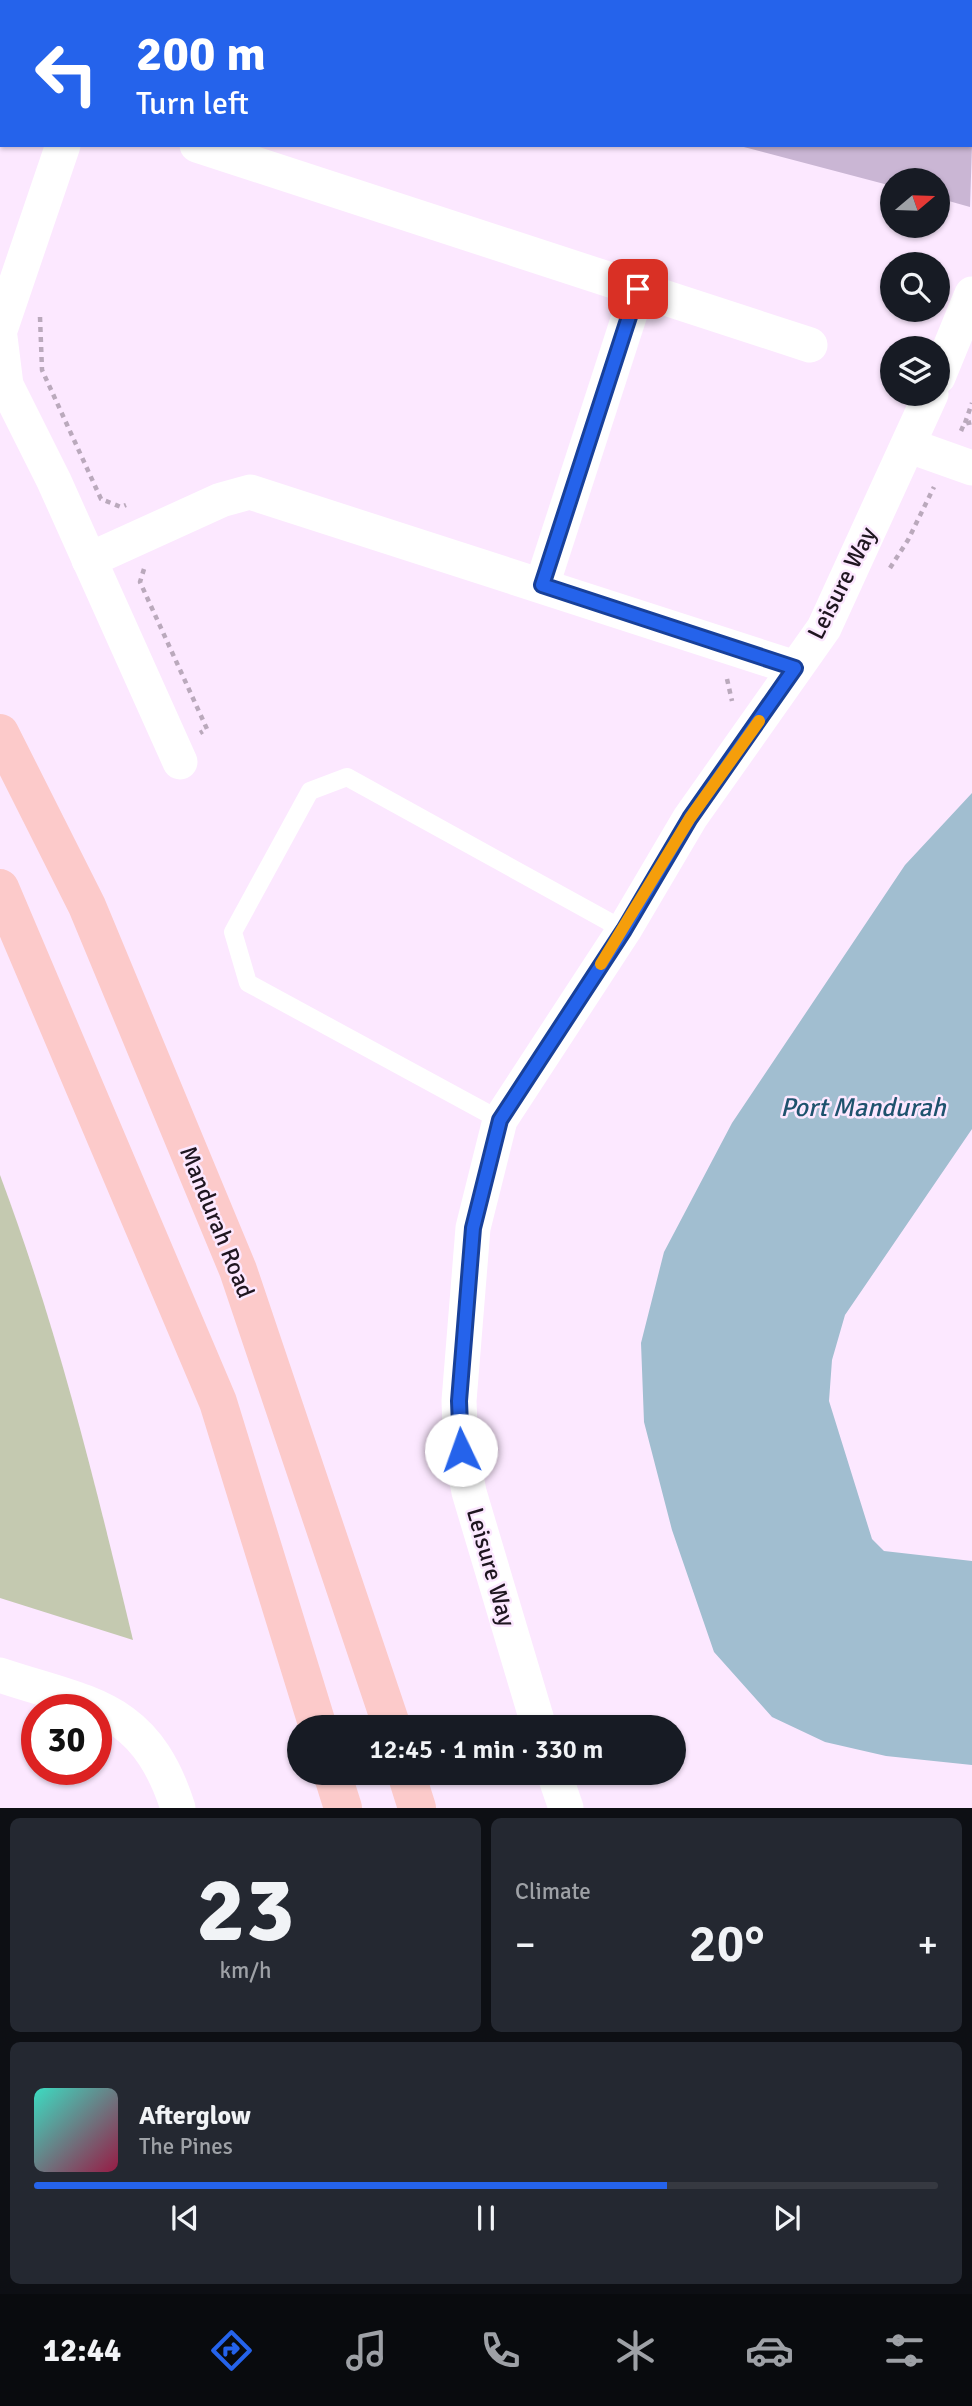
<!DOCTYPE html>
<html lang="en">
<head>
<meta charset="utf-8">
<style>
  :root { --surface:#171b24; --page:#242831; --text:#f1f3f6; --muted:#9ea1a6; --line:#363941; --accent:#2563eb }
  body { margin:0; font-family:Signika,sans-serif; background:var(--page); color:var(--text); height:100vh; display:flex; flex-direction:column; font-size:26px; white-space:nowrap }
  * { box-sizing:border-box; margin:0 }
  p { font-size:23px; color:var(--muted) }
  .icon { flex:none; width:38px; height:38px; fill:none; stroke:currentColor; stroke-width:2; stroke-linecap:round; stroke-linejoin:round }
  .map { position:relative; height:1808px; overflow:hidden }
  .drawer { display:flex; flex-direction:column; gap:10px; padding:10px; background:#0d0f14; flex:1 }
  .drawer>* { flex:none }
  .guide { position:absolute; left:0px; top:0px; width:973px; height:147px; box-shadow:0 2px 5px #0004; background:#2563eb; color:#fff; overflow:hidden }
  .needle { width:46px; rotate:71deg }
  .controls { position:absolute; left:880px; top:168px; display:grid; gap:14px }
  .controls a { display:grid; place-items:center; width:70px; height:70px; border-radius:50%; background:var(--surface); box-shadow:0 2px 5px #0004; font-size:35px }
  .speed { position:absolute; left:21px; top:1694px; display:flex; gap:14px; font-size:35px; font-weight:700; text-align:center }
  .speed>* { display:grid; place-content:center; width:91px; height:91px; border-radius:50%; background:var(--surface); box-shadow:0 2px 5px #0004; line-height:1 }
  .speed .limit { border:10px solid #d22; background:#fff; color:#111 }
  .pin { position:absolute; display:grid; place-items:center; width:60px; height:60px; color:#fff; margin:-30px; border-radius:14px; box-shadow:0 4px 10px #0006 }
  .me { position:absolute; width:77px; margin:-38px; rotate:357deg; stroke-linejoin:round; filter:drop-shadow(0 0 5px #0008) }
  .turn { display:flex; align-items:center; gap:24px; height:147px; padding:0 21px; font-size:32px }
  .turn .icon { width:91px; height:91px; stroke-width:2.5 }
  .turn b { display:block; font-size:49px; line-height:60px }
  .big { font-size:52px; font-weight:600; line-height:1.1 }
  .drawer .widget { flex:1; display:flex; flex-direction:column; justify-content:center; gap:10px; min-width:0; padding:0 24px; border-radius:10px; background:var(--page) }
  .drawer .dial { align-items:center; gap:0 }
  .dial b { font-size:91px; line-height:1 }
  .song { display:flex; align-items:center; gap:21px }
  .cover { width:84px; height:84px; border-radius:10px; background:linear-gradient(135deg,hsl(170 70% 55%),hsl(340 70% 35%)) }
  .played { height:7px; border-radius:4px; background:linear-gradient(90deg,var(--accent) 70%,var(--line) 70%) }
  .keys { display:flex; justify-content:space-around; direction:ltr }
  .heat { display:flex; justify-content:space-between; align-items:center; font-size:38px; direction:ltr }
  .drawer .tiles { flex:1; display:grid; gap:10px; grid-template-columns:1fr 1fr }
  .widget:last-child { grid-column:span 2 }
  .trip { position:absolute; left:287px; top:1715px; width:399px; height:70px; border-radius:35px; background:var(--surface); box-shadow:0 2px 5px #0004; font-weight:600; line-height:70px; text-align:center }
  .tabs { display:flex; height:112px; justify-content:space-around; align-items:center; background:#090b0e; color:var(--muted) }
  .tabs .icon { width:49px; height:49px }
  .tabs .current { color:var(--accent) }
  .tabs b { font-size:32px; color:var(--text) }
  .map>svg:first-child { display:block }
  .green { fill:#c4c9b0 }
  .water { fill:#a1bed0 }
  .building { fill:#cab6d4 }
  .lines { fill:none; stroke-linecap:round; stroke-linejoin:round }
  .path { stroke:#baa9bc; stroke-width:4.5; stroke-dasharray:5 5; stroke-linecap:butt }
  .service { stroke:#fff; stroke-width:18 }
  .minor { stroke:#fff; stroke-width:35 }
  .trunk { stroke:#fccaca; stroke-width:38 }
  .route-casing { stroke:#184099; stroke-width:18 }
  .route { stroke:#2563eb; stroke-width:12 }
  .slow { stroke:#f59e0b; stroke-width:12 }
  .labels { text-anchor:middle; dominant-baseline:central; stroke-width:5; stroke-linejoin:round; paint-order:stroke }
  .street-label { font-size:24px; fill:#1f1620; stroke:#fce8ff }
  .water-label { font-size:26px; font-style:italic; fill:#1e526d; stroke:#fce8ff }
</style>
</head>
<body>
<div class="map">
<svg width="972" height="1808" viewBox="0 0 972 1808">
  <rect width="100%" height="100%" fill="#fce8ff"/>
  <!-- green -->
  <g class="green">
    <path d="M341,0h345l-340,2z"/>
    <path d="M0,1175c57,152 95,307 133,465l-133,-42z"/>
  </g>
  <!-- water -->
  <path class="water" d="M972,793v336l-127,186 -13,45 -3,41 43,138 12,12 88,10v204l-86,-9 -61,-14 -53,-25 -58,-65 -42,-122 -28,-108 -3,-79 23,-91 68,-129 173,-258z"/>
  <!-- building -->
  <path class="building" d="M972,145l-2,62 -32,-9v-18h-46v6l-152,-40z"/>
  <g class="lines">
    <!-- path -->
    <g class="path">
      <path d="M40,317l2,53 59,129 20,8 5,-2"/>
      <path d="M965,423l7,-20"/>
      <path d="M961,431l3,-7 8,-2"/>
      <path d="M890,568l18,-28 26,-53"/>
      <path d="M144,569l-4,13 67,147 -7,4"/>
      <path d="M727,679l5,22"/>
    </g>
    <!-- service -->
    <path class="service" d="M500,1120l-252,-137 -15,-51 77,-141 37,-14 277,153"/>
    <!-- minor -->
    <g class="minor">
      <path d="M111,2l1,-2"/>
      <path d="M197,145l613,200"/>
      <path d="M0,330l63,-185"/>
      <path d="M0,337l6,48 48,96 126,281"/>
      <path d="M938,377l34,-83"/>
      <path d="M910,446l62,22"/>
      <path d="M89,560l132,-60 29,-8 545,176"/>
      <path d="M542,585l96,-296"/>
      <path d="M0,1675c90,30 145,30 178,133"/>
      <path d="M539,1727l-70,-235 -8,-42 -2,-49 14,-173 27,-108 124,-190 66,-112 134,-190 107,-234"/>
      <path d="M554,1773l12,35"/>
    </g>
    <!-- trunk -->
    <g class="trunk">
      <path d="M0,733l87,173 151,364 154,457"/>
      <path d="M0,888l218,514 100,325"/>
      <path d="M332,1773l11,35"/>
      <path d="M406,1773l11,35"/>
    </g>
  </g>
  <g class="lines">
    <defs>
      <path id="route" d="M461,1450l-2,-49 14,-173 27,-108 124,-190 66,-112 105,-150 -253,-83 96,-296"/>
    </defs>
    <!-- route casing -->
    <use href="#route" class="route-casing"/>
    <!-- route -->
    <use href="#route" class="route"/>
    <!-- slow -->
    <path class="slow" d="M601,964l89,-146 69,-97"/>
  </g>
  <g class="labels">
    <!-- street labels -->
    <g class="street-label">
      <text transform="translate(842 583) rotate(-63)">Leisure Way</text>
      <text transform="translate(217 1222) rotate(68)">Mandurah Road</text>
      <text transform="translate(491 1567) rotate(74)">Leisure Way</text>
    </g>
    <!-- water labels -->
    <g class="water-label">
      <text x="863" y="1108">Port Mandurah</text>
    </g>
  </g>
</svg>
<div class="controls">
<a><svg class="needle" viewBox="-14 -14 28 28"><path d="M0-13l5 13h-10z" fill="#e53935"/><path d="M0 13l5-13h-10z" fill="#9ea1a6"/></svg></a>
<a><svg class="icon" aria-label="search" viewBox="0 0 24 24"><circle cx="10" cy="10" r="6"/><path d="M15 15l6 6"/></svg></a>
<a><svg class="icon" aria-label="layers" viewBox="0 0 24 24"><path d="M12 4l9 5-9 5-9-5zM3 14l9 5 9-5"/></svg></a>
</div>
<div class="speed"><div class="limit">30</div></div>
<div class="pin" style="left:638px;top:289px;background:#d93025"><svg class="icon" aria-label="arrive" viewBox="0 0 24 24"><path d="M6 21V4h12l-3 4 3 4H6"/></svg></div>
<svg class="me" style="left:461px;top:1450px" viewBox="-20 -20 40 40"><circle r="19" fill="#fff"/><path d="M0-13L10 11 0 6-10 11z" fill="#2563eb"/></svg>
<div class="trip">12:45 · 1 min · 330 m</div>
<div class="guide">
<div class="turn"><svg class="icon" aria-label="left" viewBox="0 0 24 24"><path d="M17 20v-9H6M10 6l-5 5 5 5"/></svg><div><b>200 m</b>Turn left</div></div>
</div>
</div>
<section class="drawer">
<div class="tiles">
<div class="widget dial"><b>23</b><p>km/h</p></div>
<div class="widget"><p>Climate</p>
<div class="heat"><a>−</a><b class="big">20°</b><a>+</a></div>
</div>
<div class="widget">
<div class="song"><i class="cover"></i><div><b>Afterglow</b><p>The Pines</p></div></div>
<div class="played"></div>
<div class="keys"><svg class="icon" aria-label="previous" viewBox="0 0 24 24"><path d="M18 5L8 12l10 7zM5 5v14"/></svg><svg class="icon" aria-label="pause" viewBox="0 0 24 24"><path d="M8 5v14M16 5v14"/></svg><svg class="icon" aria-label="next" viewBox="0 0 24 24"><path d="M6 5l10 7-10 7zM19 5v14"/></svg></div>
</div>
</div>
</section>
<nav class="tabs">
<b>12:44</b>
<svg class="icon current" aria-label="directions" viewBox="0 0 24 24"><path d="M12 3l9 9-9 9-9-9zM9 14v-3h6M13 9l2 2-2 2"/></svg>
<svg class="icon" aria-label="music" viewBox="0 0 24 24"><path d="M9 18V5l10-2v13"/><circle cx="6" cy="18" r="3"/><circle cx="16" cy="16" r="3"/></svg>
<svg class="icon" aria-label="phone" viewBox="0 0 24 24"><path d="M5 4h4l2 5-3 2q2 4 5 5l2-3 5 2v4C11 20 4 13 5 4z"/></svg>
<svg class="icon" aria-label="climate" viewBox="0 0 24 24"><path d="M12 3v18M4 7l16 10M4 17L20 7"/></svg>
<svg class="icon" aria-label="car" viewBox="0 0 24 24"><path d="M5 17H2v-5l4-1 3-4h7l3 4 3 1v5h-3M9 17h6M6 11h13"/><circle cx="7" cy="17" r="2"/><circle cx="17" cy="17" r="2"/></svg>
<svg class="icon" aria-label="filters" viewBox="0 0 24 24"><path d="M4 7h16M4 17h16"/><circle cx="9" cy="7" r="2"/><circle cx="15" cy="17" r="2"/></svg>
</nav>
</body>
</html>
